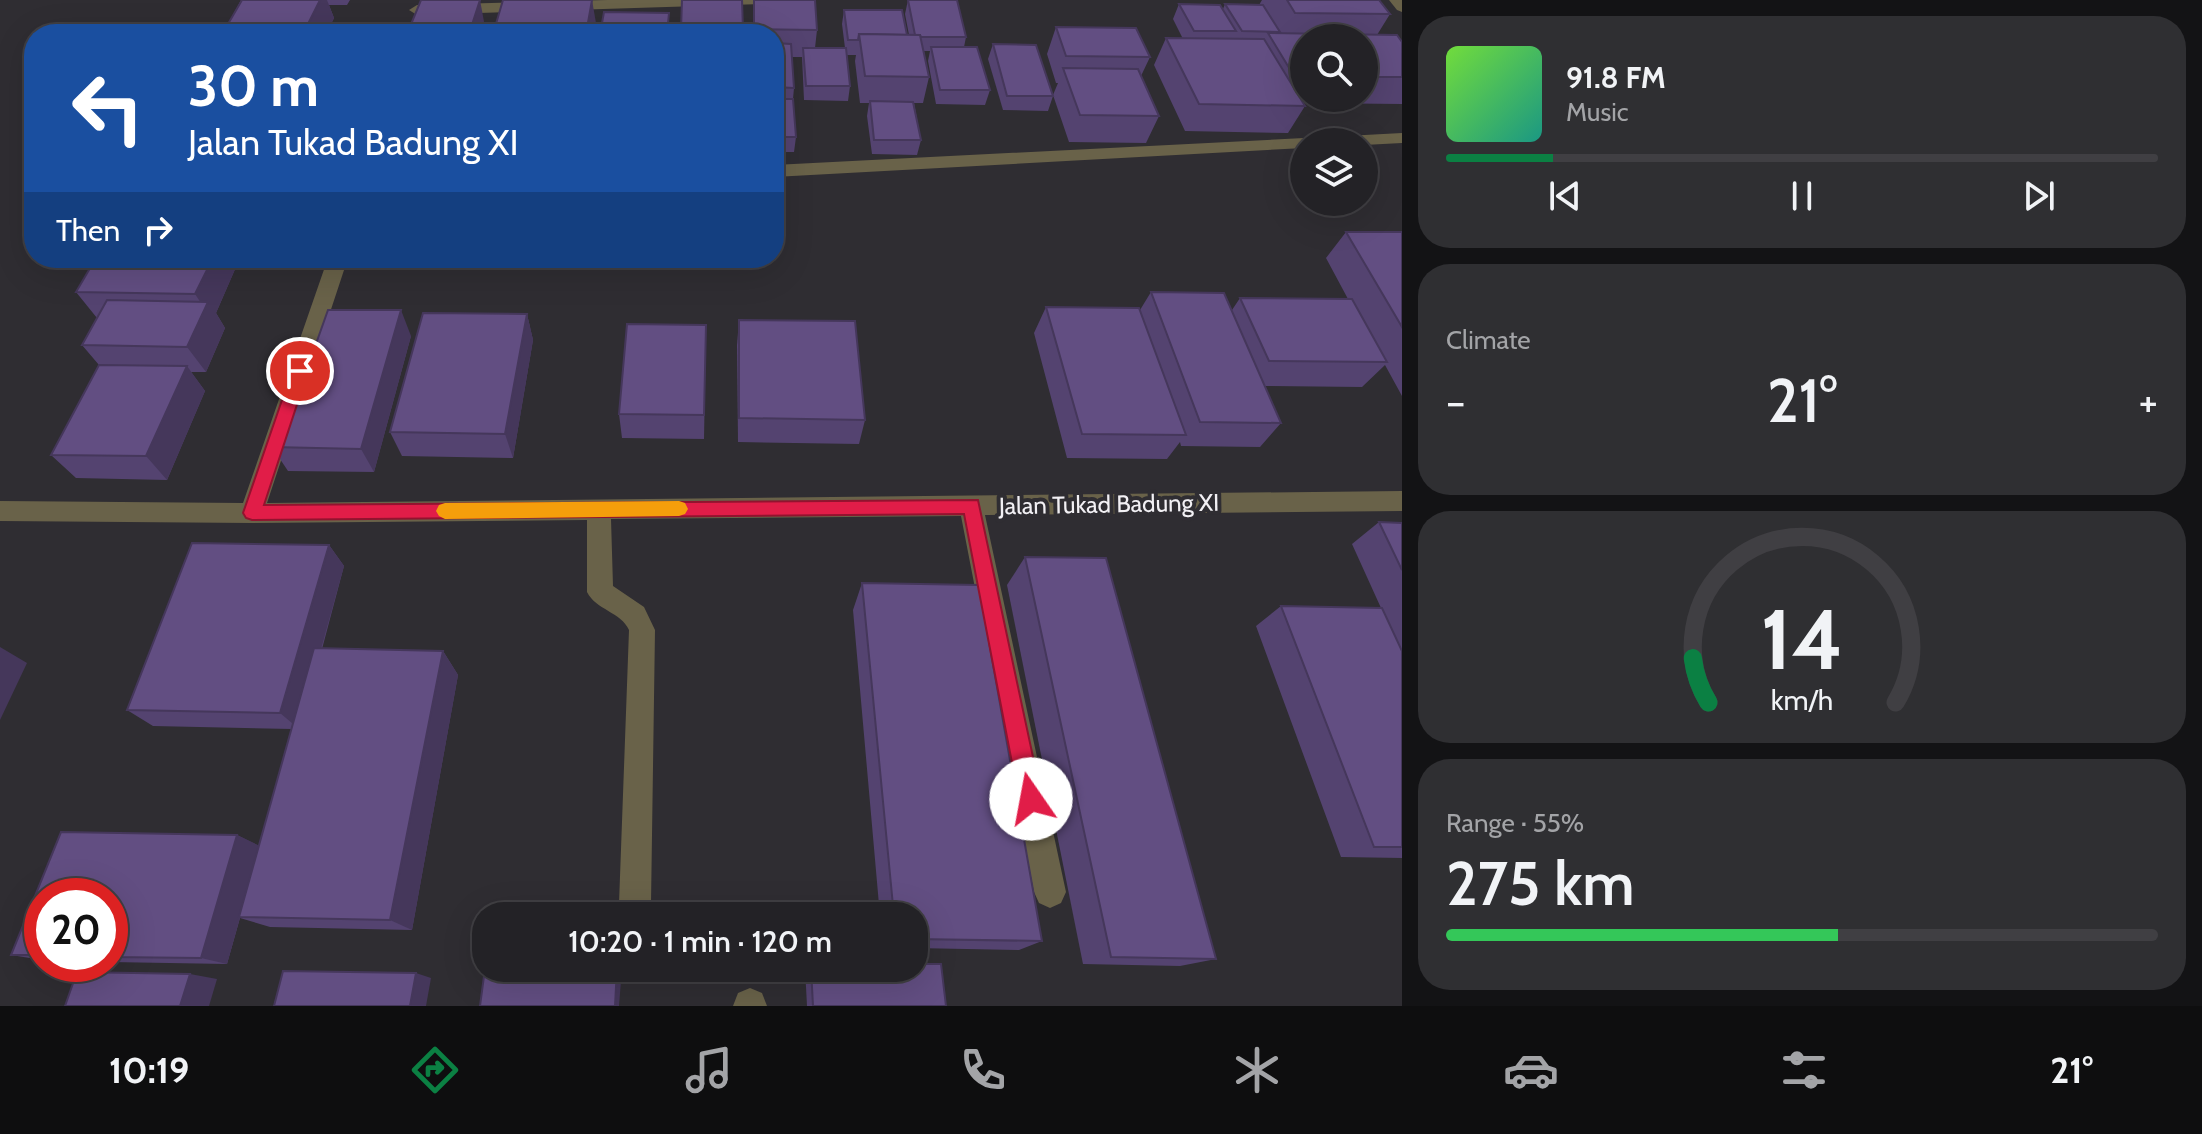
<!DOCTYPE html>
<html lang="en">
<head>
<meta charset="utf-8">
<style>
  :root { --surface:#232226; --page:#2f2f32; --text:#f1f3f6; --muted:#a3a4a7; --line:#403f43; --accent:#0b8043 }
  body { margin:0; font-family:Cabin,sans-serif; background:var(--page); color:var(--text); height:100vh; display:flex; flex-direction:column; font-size:30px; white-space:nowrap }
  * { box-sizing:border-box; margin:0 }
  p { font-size:26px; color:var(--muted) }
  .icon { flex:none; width:44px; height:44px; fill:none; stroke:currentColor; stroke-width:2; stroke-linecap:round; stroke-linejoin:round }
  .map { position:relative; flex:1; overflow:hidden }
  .side { display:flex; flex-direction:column; gap:16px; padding:16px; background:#131315; width:800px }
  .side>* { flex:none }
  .top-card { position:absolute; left:24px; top:24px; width:760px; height:244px; border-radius:32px; box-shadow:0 8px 32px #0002,0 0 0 2px var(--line); background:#1a4fa0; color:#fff; overflow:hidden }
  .tools { position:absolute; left:1290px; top:24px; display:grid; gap:16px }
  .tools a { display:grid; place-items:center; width:88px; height:88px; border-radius:50%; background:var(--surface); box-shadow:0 8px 32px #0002,0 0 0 2px var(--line); font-size:40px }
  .speed { position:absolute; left:24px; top:878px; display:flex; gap:16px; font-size:40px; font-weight:700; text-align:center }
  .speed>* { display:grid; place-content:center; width:104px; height:104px; border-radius:50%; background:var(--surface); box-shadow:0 8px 32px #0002,0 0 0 2px var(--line); line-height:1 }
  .speed .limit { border:12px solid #d22; background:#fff; color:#111 }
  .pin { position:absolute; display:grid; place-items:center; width:68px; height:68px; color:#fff; margin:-34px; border:4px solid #fff; border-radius:50%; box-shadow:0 2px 8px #0007 }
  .me { position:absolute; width:88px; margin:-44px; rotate:348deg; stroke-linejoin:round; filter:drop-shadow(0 0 6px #0008) }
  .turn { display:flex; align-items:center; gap:28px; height:168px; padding:0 32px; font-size:36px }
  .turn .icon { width:104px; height:104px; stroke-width:2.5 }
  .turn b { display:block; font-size:56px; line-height:68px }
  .then { display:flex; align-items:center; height:76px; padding:0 32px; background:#0003; gap:16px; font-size:30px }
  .big { font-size:60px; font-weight:600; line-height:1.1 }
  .side .widget { flex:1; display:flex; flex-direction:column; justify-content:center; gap:12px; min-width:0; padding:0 28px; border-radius:32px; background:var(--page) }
  .side .dial { align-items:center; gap:0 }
  .dial svg { height:208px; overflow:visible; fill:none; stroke:var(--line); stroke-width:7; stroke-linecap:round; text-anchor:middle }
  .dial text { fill:var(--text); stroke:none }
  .song { display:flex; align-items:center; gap:24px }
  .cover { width:96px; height:96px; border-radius:12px; background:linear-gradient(135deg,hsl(100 70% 55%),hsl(170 70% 35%)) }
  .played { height:8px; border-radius:4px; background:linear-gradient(90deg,var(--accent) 15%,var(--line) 15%) }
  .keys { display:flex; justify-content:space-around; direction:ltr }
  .heat { display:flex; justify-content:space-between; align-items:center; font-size:44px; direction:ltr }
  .charge { height:12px; border-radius:6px; background:linear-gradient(90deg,#34c759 55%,var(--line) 0) }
  .trip { position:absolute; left:472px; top:902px; width:456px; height:80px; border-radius:32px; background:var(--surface); box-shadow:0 8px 32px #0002,0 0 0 2px var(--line); font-weight:600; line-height:80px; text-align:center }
  .tabs { display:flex; height:128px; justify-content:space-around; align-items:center; background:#0e0e0f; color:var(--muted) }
  .tabs .icon { width:56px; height:56px }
  .tabs .selected { color:var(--accent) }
  .tabs b { font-size:36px; color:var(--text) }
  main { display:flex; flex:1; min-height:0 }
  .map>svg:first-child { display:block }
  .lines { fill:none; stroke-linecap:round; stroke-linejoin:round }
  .minor { fill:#696249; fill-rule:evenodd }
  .wall { fill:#544370; fill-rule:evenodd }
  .shaded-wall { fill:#45375b }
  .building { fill:#624e82; stroke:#45375b; stroke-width:2 }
  .route { fill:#e11d48; stroke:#92132f; stroke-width:2 }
  .slow { fill:#f59e0b }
  .labels { text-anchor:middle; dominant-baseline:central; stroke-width:8; stroke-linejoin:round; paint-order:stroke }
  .street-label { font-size:24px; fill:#f2f0f4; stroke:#2f2d32 }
</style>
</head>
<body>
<main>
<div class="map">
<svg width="1402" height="1006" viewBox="0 0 1402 1006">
  <rect width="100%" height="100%" fill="#2f2d32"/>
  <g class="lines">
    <!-- minor -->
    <g class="minor">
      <path d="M607,0h162l-7,4 -345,11 -8,-5 8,-5z"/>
      <path d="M1389,0h13v12l-5,-2z"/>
      <path d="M1402,133v10l-38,2v-3h-46l9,-5z"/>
      <path d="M1304,138l8,4h-8v6l-530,29v-12z"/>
      <path d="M328,258h20l-81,245 1135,-12v20l-417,4 81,377 -5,11 -11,5 -11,-5 -5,-11 -73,-376 -350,3 2,67 31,21 11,23 -4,274 -5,11 -20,1 -7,-12 10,-274c-8,-18 -33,-20 -42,-38v-72l-335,3 -252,-2v-20l243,2z"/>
      <path d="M750,988l12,5 5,13h-34l5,-13z"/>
    </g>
  </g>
  <!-- wall -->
  <g class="wall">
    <path d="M241,0h109l-3,5h-18l5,13 -8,16h-94l-4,-10z"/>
    <path d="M682,0h60l1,34h-62z"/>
    <path d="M754,0l63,30 -2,18h30l-3,-24 2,-14 65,25 -4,-21 3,-14 58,37 -2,10 26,43 -5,15 -49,-1 -8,-43 2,-10h-6l5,26 -6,26h-9l7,37 -4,15 -45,-1 -5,-38 2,-13h-9l-5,-42 1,-6h-9l3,31 -2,15 -44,-1 -2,-43h-10l2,31 -1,11 3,38 -2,15h-20v-118h-21z"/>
    <path d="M1262,0h117l11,14 -13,21 25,7v62l-99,-1 2,3 -17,27 -103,-2 -31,-66 12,-27 17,1 -10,-20 6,-15 44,5 2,-5 34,1zM1304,38h60v60h-60z"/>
    <path d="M1056,27l94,30 -9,19 18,40 -13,27 -77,-1 -16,-47 5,-12h-2l-9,-29z"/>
    <path d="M993,44l60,52 -5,15 -45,-1 -15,-51z"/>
    <path d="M1346,232h56v164l-17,-31 -23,22 -97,-1 16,37 -21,24 -79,-1 -1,-4 -13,17 -100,-1 -33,-125 12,-26 94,3 11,-18 81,18 8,-12 108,1 -22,-41z"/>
    <path d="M96,258h135l5,9 -20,46 9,15 -19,44h-15l14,19 -38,89 -91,-2 -25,-23 48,-90 -17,-20 15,-27 -21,-26z"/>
    <path d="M527,314l6,26 -20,118 -111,-2 -12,-24z"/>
    <path d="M739,320l126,100 -6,24 -121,-2 -1,-97z"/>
    <path d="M706,325l-2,114 -82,-1 -3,-24z"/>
    <path d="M411,336l-37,136 -86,-1 -16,-24 34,-75z"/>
    <path d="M1379,522l23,1v335l-61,-1 -85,-231 25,-20 100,2 -29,-64z"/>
    <path d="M192,543l137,2 15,21 -22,83 121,2 15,24 -46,255 -142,-3 -30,-9 -13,46 -117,-2v-66h-68v64l-31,-5 50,-123 176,3 22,11 33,-117 -139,-3 -26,-16z"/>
    <path d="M1025,557l191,402 -36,7 -97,-2 -76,-379z"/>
    <path d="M862,583l180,358 -23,9 -105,-2v-32h-34l-27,-306z"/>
    <path d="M805,968h109l32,38h-139z"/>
  </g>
  <!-- shaded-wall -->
  <g class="shaded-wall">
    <path d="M320,0h7l7,18 -8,16h-15l-4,-8z"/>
    <path d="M480,0l5,27 -2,7h-14z"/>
    <path d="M592,0l4,23 -2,11h-8z"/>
    <path d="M213,258h18l5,9 -20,46 9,15 -19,44 -19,-25 18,-38 -10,-15z"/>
    <path d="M401,310l10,26 -37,136 -13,-23z"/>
    <path d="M527,314l6,26 -20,118 -8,-24z"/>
    <path d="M187,366l18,25 -38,89 -21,-24z"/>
    <path d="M329,545l15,21 -45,163 -19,-16z"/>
    <path d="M0,647l27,16 -27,57z"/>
    <path d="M443,651l15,24 -46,255 -22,-10z"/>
    <path d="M237,835l23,11 -33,118 -26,-6z"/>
    <path d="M617,968h5l-3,38h-4z"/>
    <path d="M416,973l15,5 -5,28h-16z"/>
    <path d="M190,974l27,5 -8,27h-29z"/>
  </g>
  <!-- building -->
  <g class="building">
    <path d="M242,0h78l-13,26 -79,-2z"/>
    <path d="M421,0h59l-11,34h-62z"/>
    <path d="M503,0h89l-6,34h-93z"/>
    <path d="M682,0h60l1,30h-62z"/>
    <path d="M754,0h61l2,30 -63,-1z"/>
    <path d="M908,0h49l9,37h-45l-1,-2h-5z"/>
    <path d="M1287,0h92l11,14 -95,-1z"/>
    <path d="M1179,4l41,1 16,26h-42z"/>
    <path d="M1225,4l38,1 17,27 -38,-1z"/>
    <path d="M844,10h58l5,25 -48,-1 -1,6h-10z"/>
    <path d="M604,12l65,1 -2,21h-67z"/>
    <path d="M1056,27l80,1 14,29 -84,-1z"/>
    <path d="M1268,33l129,2 5,7v35h-38v-39h-60v38h-10z"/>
    <path d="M859,34l61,1 9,42 -64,-1z"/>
    <path d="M1166,38l98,1 41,67 -106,-2z"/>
    <path d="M774,43l17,1 3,44 -20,-1z"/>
    <path d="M993,44l43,1 17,51h-46z"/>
    <path d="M931,47h46l13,43h-50z"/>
    <path d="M803,48h43l4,38h-44z"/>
    <path d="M1063,68l75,1 21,47 -79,-1z"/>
    <path d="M774,99h19l3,38h-22z"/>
    <path d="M870,101l43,1 8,38h-47z"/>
    <path d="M1346,232h56v95z"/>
    <path d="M96,258h117l-18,36 -119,-2z"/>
    <path d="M1151,292l73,1 57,130 -81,-1z"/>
    <path d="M1240,298l112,1 35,63 -118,-1z"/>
    <path d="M107,300l101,2 -21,45 -105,-2z"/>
    <path d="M1046,307l93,1 47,127 -104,-1z"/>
    <path d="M328,310h73l-40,139 -89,-2 27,-75h7z"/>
    <path d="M423,313l104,1 -22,120 -115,-2z"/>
    <path d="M739,320l116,1 10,99 -126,-2z"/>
    <path d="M627,324l79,1 -2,90 -85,-1z"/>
    <path d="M99,365l88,1 -41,90 -95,-1z"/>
    <path d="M1379,522l23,1v47z"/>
    <path d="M192,543l137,2 -49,168 -153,-3z"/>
    <path d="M1025,557l81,1 110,401 -105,-2z"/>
    <path d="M862,583l117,2 63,356 -128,-2v-23h-20z"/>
    <path d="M1281,606l101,2 20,43v196h-28z"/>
    <path d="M314,648l129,3 -53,269 -151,-3z"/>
    <path d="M61,832l176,3 -36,123 -91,-1v-61h-68v59h-31z"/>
    <path d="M486,961v7h131l-2,38h-135z"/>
    <path d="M914,964h27l5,42h-133l-2,-38h103z"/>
    <path d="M283,971l133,2 -6,33h-136z"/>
    <path d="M77,972l113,2 -10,32h-115z"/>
  </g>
  <!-- route -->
  <path class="route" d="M300,365l8,6 -44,134 714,-5 64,299 -4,8 -7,3 -8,-3 -4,-8 -55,-285 -712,6 -6,-2 -3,-5 49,-142z"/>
  <!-- slow -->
  <path class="slow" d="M679,501l6,2 3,6 -3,5 -6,2 -234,3 -6,-3 -3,-5 3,-6 6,-2z"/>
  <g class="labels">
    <!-- street labels -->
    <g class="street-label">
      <text transform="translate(1109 504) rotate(-1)">Jalan Tukad Badung XI</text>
    </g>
  </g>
</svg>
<div class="tools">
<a><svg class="icon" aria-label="search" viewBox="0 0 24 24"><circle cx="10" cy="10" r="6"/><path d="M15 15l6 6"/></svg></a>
<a><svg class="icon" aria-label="layers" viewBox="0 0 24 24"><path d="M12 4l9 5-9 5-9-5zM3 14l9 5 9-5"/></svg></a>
</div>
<div class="speed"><div class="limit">20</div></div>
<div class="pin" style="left:300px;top:371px;background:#d93025"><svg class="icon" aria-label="arrive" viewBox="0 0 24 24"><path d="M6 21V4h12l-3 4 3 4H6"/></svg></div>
<svg class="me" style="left:1031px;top:799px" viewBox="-20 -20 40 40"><circle r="19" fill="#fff"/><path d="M0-13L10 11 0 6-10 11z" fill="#e11d48"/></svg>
<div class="trip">10:20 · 1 min · 120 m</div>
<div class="top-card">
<div class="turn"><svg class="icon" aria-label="left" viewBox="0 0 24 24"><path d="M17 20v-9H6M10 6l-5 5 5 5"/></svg><div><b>30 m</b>Jalan Tukad Badung XI</div></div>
<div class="then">Then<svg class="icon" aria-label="right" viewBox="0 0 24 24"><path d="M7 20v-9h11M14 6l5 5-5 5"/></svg></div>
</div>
</div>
<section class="side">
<div class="widget">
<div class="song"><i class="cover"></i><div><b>91.8 FM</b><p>Music</p></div></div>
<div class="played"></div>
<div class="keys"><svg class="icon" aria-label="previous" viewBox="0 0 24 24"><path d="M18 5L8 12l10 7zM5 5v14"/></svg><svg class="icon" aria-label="pause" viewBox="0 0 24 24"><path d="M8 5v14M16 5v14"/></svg><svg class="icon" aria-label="next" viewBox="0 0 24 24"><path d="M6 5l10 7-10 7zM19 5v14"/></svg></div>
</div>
<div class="widget"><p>Climate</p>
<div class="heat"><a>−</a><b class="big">21°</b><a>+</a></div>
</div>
<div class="widget dial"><svg viewBox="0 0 100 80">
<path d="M14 69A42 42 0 1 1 86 69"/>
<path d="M14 69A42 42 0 0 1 8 52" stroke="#0b8043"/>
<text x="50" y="56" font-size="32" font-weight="700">14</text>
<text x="50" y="72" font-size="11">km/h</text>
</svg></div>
<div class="widget"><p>Range · 55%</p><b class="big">275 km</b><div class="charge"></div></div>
</section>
</main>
<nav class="tabs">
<b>10:19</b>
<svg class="icon selected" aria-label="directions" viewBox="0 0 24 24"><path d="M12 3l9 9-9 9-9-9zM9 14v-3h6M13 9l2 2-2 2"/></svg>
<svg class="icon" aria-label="music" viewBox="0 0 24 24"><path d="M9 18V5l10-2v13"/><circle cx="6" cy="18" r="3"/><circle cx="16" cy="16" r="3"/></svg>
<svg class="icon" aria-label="phone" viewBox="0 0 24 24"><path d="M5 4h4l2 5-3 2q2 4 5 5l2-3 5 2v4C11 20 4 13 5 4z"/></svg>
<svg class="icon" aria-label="climate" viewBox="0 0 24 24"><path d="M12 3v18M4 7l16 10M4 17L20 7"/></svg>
<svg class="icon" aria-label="car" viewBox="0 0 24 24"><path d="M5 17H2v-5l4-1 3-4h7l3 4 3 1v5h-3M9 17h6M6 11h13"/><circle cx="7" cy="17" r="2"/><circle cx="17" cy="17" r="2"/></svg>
<svg class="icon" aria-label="filters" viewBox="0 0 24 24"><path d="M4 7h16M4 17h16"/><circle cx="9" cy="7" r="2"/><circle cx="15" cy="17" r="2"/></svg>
<b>21°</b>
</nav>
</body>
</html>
